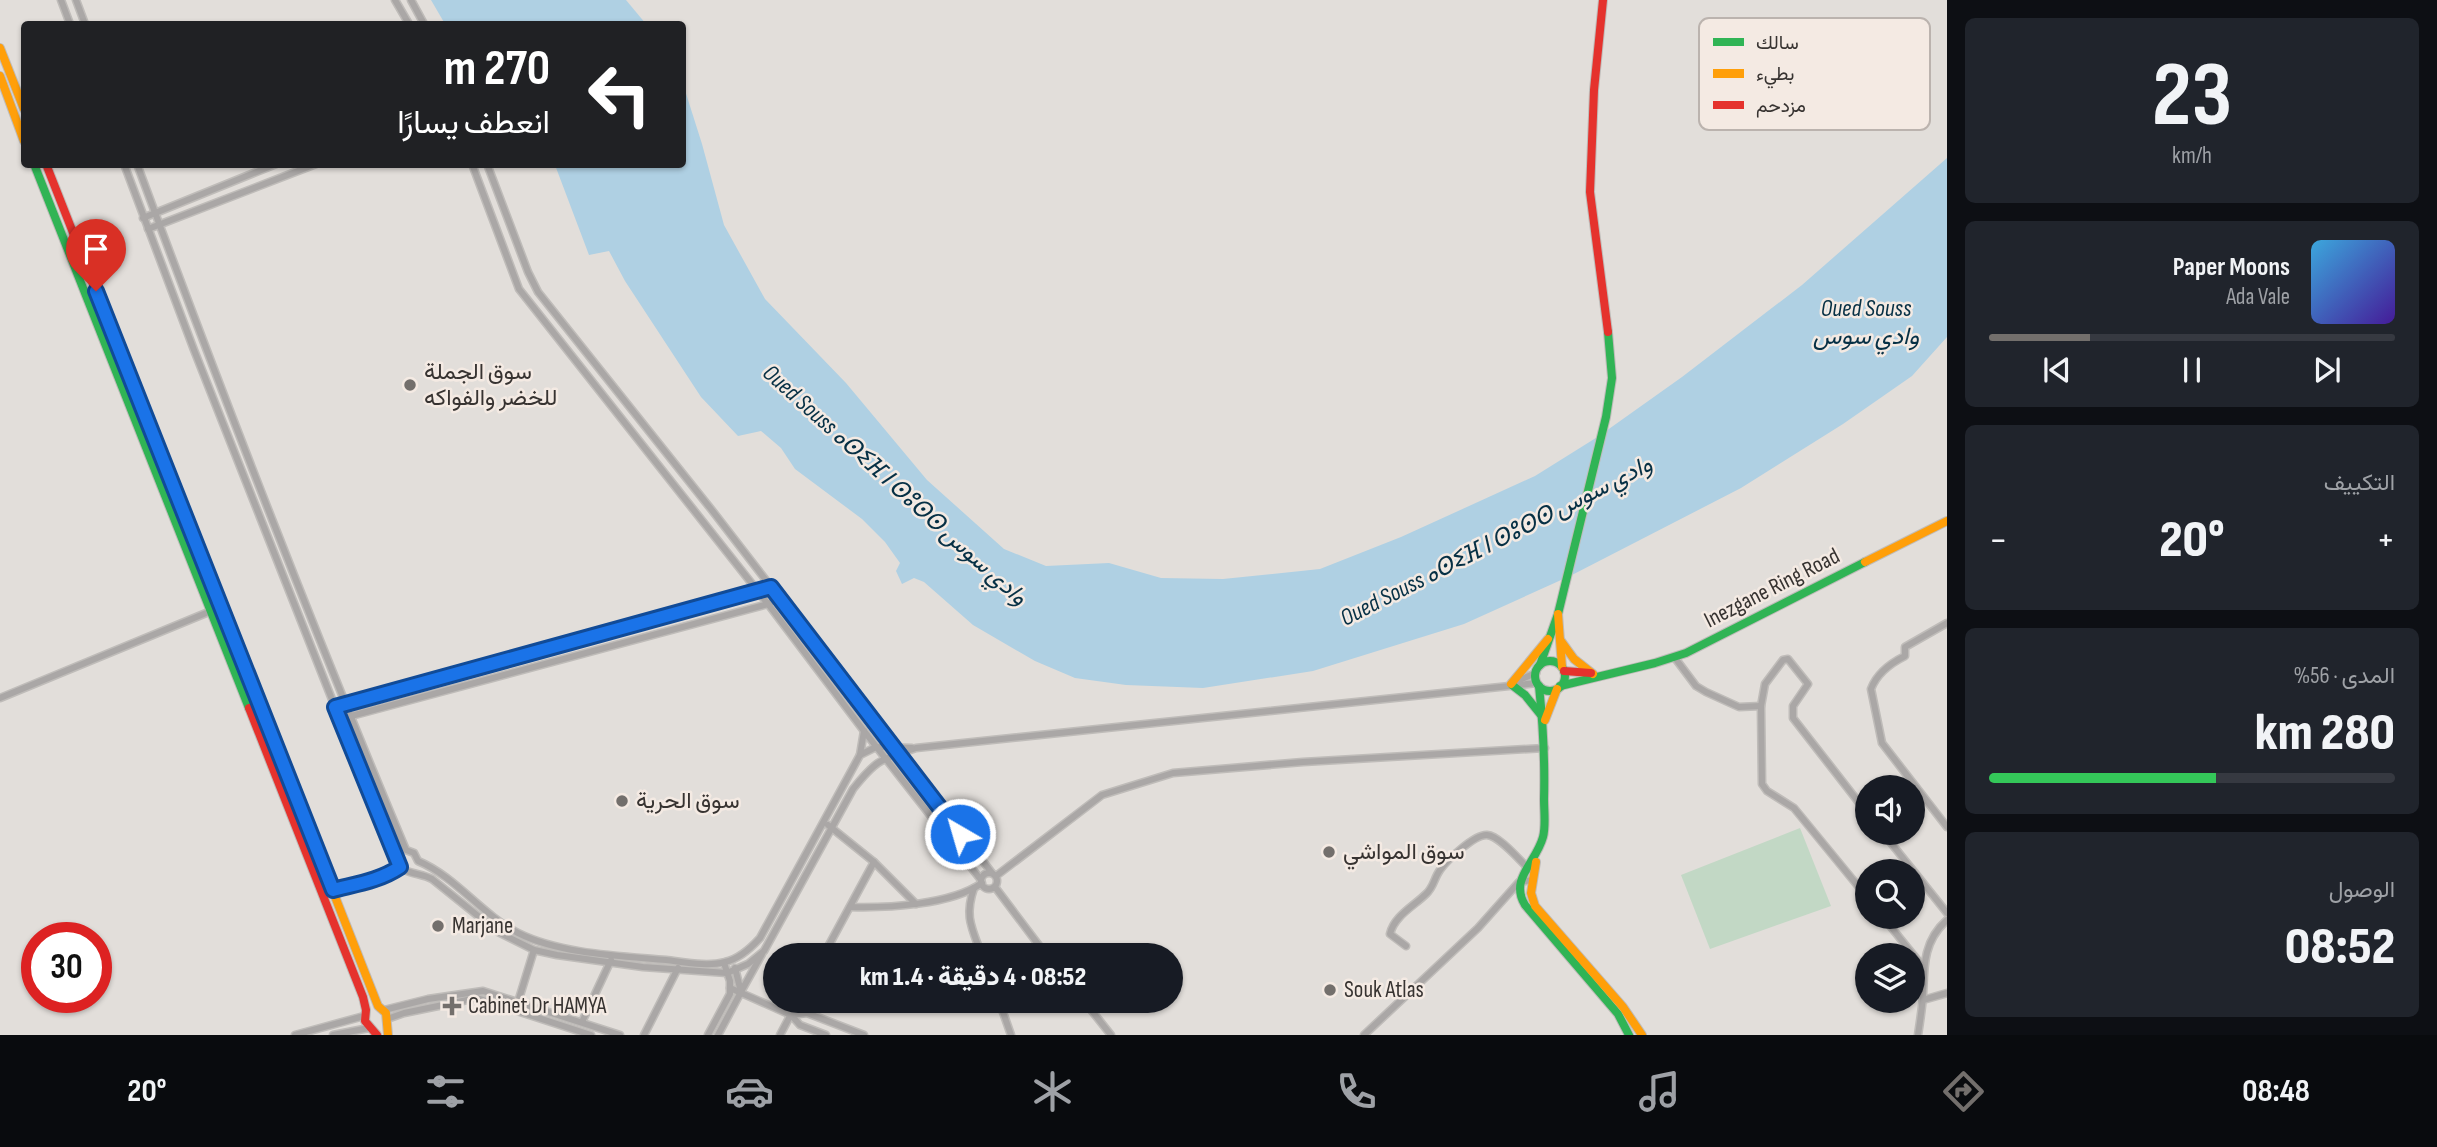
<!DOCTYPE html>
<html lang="ar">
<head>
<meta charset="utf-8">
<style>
  :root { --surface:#171b24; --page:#20242c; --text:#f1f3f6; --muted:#9ea1a6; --line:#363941; --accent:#736f6c }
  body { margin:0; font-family:"Sofia Sans Condensed",Vazirmatn,"Noto Sans Tifinagh",sans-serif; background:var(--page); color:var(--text); direction:rtl; height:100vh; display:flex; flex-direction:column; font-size:26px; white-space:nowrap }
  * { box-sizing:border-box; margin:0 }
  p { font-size:23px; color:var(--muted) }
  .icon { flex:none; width:38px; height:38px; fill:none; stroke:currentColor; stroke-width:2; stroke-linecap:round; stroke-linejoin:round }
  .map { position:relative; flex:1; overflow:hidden; direction:ltr }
  .side { display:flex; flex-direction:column; gap:18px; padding:18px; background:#0d0f14; width:490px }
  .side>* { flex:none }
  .hud { position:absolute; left:21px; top:21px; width:665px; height:147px; border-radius:7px; box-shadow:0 2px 5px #0004; direction:rtl; background:#202124; color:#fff; overflow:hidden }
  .tools { position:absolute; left:1855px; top:775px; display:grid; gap:14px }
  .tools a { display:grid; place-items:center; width:70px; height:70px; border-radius:50%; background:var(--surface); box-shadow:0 2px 5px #0004; font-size:35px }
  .speed { position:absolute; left:21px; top:922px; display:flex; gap:14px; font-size:35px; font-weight:700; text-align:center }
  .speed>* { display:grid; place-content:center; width:91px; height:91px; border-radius:50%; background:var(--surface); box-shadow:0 2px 5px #0004; line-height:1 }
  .speed .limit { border:10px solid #d22; background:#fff; color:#111 }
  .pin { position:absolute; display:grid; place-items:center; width:60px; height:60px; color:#fff; margin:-72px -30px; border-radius:50% 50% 50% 0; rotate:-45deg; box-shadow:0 0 7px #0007 }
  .pin .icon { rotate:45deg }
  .me { position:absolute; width:77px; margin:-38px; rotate:322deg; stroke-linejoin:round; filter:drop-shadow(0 0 5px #0008) }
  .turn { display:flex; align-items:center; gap:24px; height:147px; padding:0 21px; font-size:32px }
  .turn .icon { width:91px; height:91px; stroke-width:2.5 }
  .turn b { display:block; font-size:49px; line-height:60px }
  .big { font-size:52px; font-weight:800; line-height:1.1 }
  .side .tile { flex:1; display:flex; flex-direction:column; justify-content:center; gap:10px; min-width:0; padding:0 24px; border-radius:10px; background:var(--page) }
  .side .dial { align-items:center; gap:0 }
  .dial b { font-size:91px; line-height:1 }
  .song { display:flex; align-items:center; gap:21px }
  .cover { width:84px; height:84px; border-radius:10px; background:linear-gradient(135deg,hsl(200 70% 55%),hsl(260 70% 35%)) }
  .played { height:7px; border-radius:4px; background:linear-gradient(90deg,var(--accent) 25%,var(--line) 25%) }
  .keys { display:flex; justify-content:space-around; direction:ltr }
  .heat { display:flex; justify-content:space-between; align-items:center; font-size:38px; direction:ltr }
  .charge { height:10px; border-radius:5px; background:linear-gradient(90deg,#34c759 56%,var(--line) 0) }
  .trip { position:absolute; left:763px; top:943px; width:420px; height:70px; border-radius:35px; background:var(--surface); box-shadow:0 2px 5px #0004; font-weight:800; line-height:70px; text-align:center; direction:rtl }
  .tabs { display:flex; height:112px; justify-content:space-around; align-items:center; background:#090b0e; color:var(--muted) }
  .tabs .icon { width:49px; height:49px }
  .tabs .selected { color:var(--accent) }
  .tabs b { font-size:32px; color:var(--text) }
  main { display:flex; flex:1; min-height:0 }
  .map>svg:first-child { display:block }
  .green { fill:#c2d8c5 }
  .water { fill:#afd0e3 }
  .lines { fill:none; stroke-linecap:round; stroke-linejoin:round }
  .street-casing { stroke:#bfbcb9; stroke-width:9 }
  .fast-casing { stroke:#bfbcb9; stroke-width:10 }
  .slow-casing { stroke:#bfbcb9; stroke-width:10 }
  .jam-casing { stroke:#bfbcb9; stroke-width:10 }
  .street { stroke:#aaa7a6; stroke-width:6 }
  .fast { stroke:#30b455; stroke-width:8 }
  .slow { stroke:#ff9f0a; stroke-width:8 }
  .jam { stroke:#e5322d; stroke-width:8 }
  .route-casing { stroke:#114b97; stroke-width:18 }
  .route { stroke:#1a73e8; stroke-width:12 }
  .poi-dot { fill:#736f6c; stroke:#f4eae3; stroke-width:2.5 }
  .labels { text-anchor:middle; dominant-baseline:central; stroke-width:5; stroke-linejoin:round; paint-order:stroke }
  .poi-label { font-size:23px; fill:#373331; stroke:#f4eae3; text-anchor:start }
  .street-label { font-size:23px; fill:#373331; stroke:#f4eae3 }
  .water-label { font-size:24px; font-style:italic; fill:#063045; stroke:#f4eae3 }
  .key { fill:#f4eae3; stroke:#bbb3ae; stroke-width:2 }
  .key-label { font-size:19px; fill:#373331 }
</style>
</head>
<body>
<main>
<section class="side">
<div class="tile dial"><b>23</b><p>km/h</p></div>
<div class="tile">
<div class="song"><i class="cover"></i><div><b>Paper Moons</b><p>Ada Vale</p></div></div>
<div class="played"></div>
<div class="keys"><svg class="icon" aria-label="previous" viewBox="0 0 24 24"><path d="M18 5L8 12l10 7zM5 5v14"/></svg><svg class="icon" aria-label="pause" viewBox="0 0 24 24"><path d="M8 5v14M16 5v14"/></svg><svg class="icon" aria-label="next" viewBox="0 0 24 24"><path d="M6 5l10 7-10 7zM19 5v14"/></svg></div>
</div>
<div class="tile"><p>التكييف</p>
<div class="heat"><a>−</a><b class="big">20°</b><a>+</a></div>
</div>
<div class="tile"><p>المدى · 56%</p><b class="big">280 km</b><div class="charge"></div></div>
<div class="tile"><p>الوصول</p><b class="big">08:52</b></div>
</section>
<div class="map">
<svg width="1947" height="1035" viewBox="0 0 1947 1035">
  <rect width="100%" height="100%" fill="#e2deda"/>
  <!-- green -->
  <path class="green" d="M1800,828l31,78 -121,43 -29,-74z"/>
  <!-- water -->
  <g class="water">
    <path d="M431,0h195l20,24h-201z"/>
    <path d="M683,84l19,60 22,81 41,74 81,84 81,97 77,69 42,17 63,-3 52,15 62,1 97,-10 81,-32 134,-61 64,-40 83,-59 120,-92 145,-127v179l-35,39 -69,48 -102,64 -171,88 -106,48 -151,47 -110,17 -77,-3 -51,-7 -40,-17 -62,-36 -49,-43 -10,-4 -12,6 -6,-13 4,-8 -15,-21 -23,-23 -67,-50 -14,-21 -20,-17 -23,5 -37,-39 -76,-116 -16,-30 -20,4 -34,-90 127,-1z"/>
  </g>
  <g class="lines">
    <defs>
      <g id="street">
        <path d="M61,0l9,24"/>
        <path d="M76,0l9,24"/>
        <path d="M395,0l14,24"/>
        <path d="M411,0l13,24"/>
        <path d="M124,164l70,186 203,514c7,10 24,9 35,15l66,53 36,18 23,5 86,12 84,6 21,-9 16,-13 89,-162c24,-30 27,-29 63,-41l621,-65"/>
        <path d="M137,164c85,230 174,460 269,686l8,3 4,8c38,16 63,53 100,72 42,21 102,23 148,27 18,2 41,7 59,2 14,-3 25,-13 35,-24l100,-183 16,-8 36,1"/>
        <path d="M472,164l47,125 249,315 96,127 117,149"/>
        <path d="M487,164l41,108 10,20 173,217 281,364"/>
        <path d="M143,218l133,-54"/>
        <path d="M148,229l168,-65"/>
        <path d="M1947,623l-42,24v9c-14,7 -28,17 -34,33l11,54 65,84"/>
        <path d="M1675,658l21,28 10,6 33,15 22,-1"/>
        <path d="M1512,683l24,-10"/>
        <path d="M0,698l211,-87"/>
        <path d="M335,707l436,-120"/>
        <path d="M340,719l428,-115 12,-6"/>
        <path d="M860,755l4,-24"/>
        <path d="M1867,813l-74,-95v-12l15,-22 -20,-25 -5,1 -18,24 -4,22 1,78 5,7 27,17 73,89"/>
        <path d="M1883,833l64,80"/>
        <path d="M874,862l42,42"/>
        <circle cx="989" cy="881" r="8"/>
        <path d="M996,876l106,-81 71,-22 130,-11 242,-14"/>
        <path d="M995,887l52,69"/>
        <path d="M974,888c-10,29 -2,40 8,68"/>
        <path d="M333,890c23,-6 46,-9 66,-22"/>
        <path d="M850,907c37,1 101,-2 132,-24"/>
        <path d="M1883,917l40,50"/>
        <path d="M1406,946l-16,-12c4,-18 24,-28 36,-40 8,-7 8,-16 14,-24 7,-10 35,-36 47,-35 13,1 33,26 43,35"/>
        <path d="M823,956l51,-94 -46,-37"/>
        <path d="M730,988l61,27 9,10 26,10"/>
        <path d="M742,990l20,-36"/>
        <path d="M1923,1000l24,-7"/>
        <path d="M999,1001l12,34"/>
        <path d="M1084,1001l27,34"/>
        <path d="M518,1002l16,-52"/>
        <path d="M384,1010l44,-11 55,-8 137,44"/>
        <path d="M791,1015l16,-2 57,22"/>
        <path d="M387,1019l17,-6 73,-15 114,37"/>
        <path d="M582,1022l29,-62"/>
        <path d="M295,1035l69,-19"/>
        <path d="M333,1035l36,-7"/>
        <path d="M644,1035l34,-67"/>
        <path d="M708,1035l22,-41v-13l-6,-18"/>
        <path d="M718,1035l23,-43 -6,-24"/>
        <path d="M780,1035l18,-34"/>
        <path d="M1364,1035l114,-107 41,-46 14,-2"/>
        <path d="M1918,1035c2,-13 4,-26 5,-39 1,-29 0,-55 24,-76"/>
      </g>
      <g id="fast">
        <path d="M34,164l215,544"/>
        <path d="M148,423l140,354"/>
        <circle cx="1550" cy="676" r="15"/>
        <path d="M1540,665l18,-51 48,-197 6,-39 -4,-46"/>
        <path d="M1512,685l13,10 16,20"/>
        <path d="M1539,686c4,38 6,75 5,113 0,13 2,27 -1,38 -7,26 -34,42 -18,68l93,109 11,21"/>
        <path d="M1560,686l95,-23 31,-10 179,-91"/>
      </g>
      <g id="slow">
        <path d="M0,48l24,61"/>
        <path d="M0,76l24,65"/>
        <path d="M1865,562l82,-41"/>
        <path d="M1558,614l4,53"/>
        <path d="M1561,641l13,18 19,15"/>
        <path d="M1511,684l37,-45"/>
        <path d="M1545,720l12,-31"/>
        <path d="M288,777l90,229 8,7 2,22"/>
        <path d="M1536,862l-5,31 4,13 88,101 19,28"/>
      </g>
      <g id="jam">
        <path d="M1603,0l-9,90 -4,102 18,140"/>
        <path d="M46,164l102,259"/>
        <path d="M1564,671l27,2"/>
        <path d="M249,708l114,289 3,13 -1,11 12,14"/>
      </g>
    </defs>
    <!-- street casing -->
    <use href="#street" class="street-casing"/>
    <!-- fast casing -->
    <use href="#fast" class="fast-casing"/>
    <!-- slow casing -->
    <use href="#slow" class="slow-casing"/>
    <!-- jam casing -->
    <use href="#jam" class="jam-casing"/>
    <!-- street -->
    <use href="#street" class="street"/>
    <!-- fast -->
    <use href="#fast" class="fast"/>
    <!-- slow -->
    <use href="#slow" class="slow"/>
    <!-- jam -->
    <use href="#jam" class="jam"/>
  </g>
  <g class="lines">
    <defs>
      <path id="route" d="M96,291l237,599c23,-6 46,-9 67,-23l-65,-160 436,-120 189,247"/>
    </defs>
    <!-- route casing -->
    <use href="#route" class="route-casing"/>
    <!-- route -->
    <use href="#route" class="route"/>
  </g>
  <!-- markers -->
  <g class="poi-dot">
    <circle cx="410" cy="385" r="7"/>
    <circle cx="622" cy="801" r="7"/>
    <circle cx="1329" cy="852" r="7"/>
    <circle cx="438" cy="926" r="7"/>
    <circle cx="1330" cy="990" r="7"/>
    <path d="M448.5 995.5h7v7h7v7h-7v7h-7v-7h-7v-7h7z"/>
  </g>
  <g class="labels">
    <!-- poi labels -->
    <g class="poi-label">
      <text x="424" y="372">سوق الجملة<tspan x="424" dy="26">للخضر والفواكه</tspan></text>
      <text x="636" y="801">سوق الحرية</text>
      <text x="1343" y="852">سوق المواشي</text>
      <text x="452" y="926">Marjane</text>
      <text x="1344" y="990">Souk Atlas</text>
      <text x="468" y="1006">Cabinet Dr HAMYA</text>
    </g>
    <!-- street labels -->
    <g class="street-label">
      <text transform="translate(1772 588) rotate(-27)">Inezgane Ring Road</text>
    </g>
    <!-- water labels -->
    <g class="water-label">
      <text x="1866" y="308">Oued Souss<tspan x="1866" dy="28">وادي سوس</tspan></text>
      <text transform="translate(895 485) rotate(42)">Oued Souss ⴰⵙⵉⴼ ⵏ ⵙⵓⵙⵙ وادي سوس</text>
      <text transform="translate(1496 541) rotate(-27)">Oued Souss ⴰⵙⵉⴼ ⵏ ⵙⵓⵙⵙ وادي سوس</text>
    </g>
  </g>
  <!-- legend -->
  <rect x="1699" y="18" width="231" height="112" rx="10" class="key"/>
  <rect x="1713" y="38" width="31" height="8" fill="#30b455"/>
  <rect x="1713" y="69" width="31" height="9" fill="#ff9f0a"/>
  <rect x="1713" y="101" width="31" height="8" fill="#e5322d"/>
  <g class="key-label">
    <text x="1756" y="49">سالك</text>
    <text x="1756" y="80">بطيء</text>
    <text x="1756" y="112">مزدحم</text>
  </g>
</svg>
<div class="tools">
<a><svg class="icon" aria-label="sound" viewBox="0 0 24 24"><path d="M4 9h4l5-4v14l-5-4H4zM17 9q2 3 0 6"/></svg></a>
<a><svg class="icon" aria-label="search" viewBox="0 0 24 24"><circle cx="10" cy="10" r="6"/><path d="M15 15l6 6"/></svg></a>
<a><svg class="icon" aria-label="layers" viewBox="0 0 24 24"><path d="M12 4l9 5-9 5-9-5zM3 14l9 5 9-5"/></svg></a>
</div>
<div class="speed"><div class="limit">30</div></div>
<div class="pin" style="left:96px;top:291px;background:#d93025"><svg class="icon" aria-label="arrive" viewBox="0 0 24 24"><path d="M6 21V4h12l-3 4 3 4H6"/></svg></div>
<svg class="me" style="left:960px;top:834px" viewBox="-20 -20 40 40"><circle r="17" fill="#1a73e8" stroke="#fff" stroke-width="3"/><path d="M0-11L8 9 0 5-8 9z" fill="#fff"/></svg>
<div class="trip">08:52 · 4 دقيقة · 1.4 km</div>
<div class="hud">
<div class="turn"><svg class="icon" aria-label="left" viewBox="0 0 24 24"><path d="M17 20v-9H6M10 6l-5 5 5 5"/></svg><div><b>270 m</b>انعطف يسارًا</div></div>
</div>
</div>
</main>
<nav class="tabs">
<b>08:48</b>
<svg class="icon selected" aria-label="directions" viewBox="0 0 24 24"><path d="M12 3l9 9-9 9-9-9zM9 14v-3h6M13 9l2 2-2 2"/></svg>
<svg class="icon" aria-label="music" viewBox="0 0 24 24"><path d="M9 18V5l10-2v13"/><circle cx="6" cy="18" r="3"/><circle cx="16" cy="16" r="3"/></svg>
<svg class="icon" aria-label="phone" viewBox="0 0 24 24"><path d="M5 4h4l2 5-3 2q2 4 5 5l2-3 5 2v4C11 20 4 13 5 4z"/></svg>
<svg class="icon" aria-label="climate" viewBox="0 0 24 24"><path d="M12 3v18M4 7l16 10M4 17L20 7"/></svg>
<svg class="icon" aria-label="car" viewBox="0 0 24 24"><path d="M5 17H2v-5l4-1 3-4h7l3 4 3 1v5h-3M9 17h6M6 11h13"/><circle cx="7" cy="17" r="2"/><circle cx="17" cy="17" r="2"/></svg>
<svg class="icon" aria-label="filters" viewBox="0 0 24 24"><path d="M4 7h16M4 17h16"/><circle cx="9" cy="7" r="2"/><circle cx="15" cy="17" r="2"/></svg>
<b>20°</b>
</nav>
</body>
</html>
